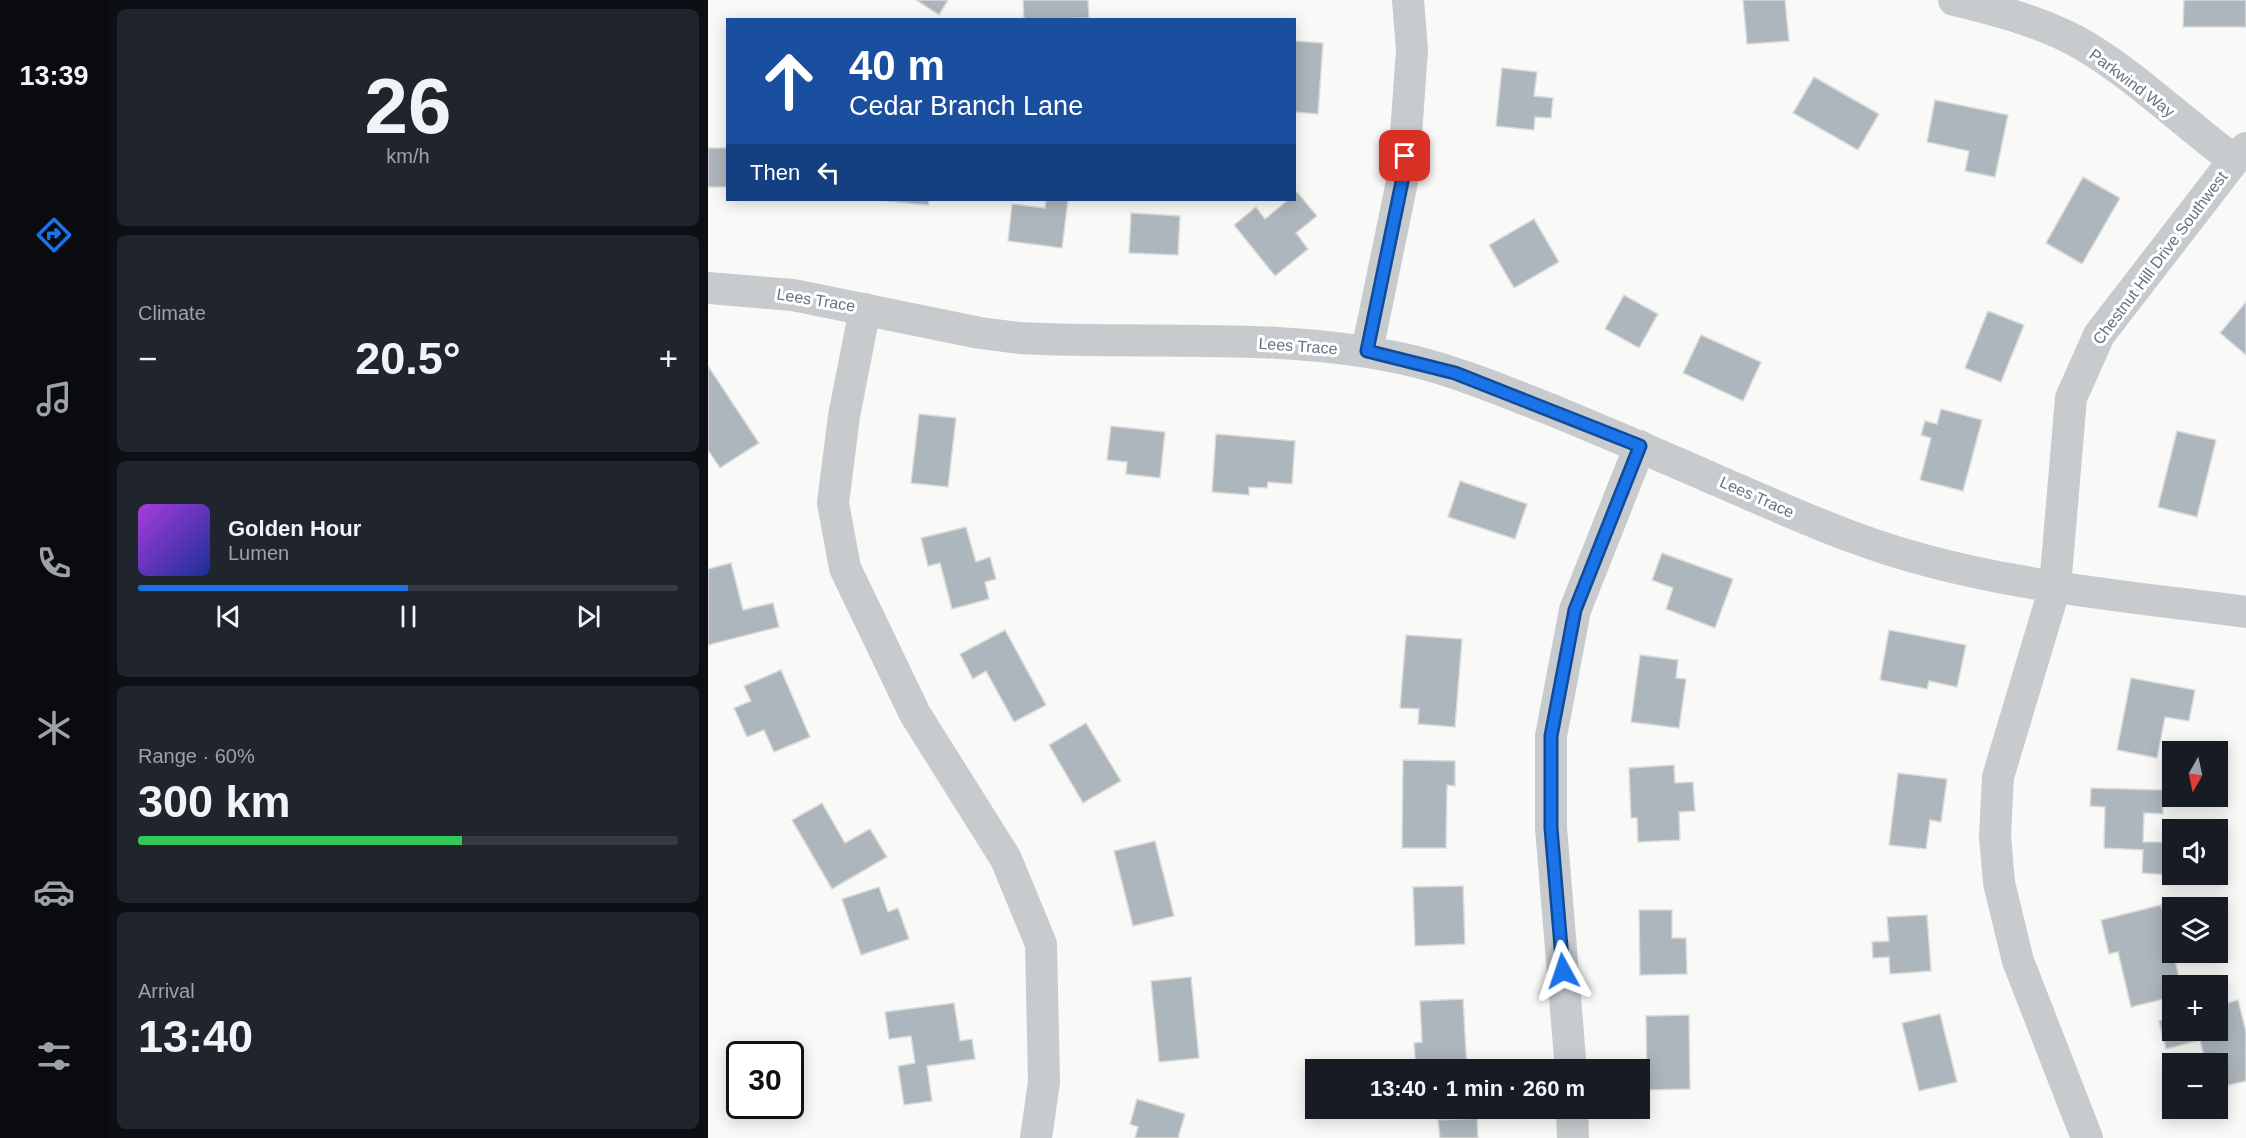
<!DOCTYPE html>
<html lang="en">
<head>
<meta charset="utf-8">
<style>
  :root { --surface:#171b24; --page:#20242c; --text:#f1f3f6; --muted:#9ea1a6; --line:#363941; --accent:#1a73e8 }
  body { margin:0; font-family:Helvetica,sans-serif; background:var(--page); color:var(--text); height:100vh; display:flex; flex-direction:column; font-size:22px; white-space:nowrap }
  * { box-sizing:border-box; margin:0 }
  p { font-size:20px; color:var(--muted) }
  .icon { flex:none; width:33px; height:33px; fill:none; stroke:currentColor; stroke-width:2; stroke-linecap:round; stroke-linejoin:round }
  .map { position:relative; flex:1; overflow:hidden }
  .side { display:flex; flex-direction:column; gap:9px; padding:9px; background:#0d0f14; width:600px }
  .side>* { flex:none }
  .banner { position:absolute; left:18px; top:18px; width:570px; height:183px; border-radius:0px; box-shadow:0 3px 15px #0003; background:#1a4fa0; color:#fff; overflow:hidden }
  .needle { width:39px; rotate:189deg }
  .tools { position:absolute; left:1454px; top:741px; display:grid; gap:12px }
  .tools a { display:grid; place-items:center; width:66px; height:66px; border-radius:0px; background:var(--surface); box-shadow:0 3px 15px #0003; font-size:30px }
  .speed { position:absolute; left:18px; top:1041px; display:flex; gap:12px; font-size:30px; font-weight:700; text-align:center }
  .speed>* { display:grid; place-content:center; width:78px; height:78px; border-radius:50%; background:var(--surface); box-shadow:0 3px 15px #0003; line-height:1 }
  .speed .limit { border:3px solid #111; border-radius:9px; background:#fff; color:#111 }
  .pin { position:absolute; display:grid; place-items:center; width:51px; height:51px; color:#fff; margin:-26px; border-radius:12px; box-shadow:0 3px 9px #0006 }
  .me { position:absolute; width:66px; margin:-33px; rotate:355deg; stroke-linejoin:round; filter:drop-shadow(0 0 4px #0008) }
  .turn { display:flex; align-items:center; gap:21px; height:126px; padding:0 24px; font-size:27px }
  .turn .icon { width:78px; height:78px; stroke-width:2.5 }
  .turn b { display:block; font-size:42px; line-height:51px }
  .then { display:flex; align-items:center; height:57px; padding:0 24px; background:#0003; gap:12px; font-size:22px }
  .big { font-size:45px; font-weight:800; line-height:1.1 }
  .side .card { flex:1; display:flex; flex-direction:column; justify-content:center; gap:9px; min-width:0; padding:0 21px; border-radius:9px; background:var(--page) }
  .side .dial { align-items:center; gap:0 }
  .dial b { font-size:78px; line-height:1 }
  .song { display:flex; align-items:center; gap:18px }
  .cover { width:72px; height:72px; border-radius:9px; background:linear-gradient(135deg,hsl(280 70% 55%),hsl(230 70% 35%)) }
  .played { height:6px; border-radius:3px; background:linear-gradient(90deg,var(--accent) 50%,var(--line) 50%) }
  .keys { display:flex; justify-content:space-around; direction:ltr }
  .heat { display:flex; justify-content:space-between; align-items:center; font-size:33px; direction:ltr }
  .charge { height:9px; border-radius:4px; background:linear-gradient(90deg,#34c759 60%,var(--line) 0) }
  .trip { position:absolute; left:597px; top:1059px; width:345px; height:60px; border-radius:0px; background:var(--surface); box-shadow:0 3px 15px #0003; font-weight:800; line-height:60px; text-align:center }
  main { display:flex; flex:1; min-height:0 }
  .tabs { display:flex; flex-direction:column; width:108px; justify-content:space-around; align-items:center; background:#090b0e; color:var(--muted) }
  .tabs .icon { width:42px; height:42px }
  .tabs .on { color:var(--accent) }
  .tabs b { font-size:27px; color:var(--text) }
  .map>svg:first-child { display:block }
  .building { fill:#adb6bc; stroke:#dbdbd9; stroke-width:1.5 }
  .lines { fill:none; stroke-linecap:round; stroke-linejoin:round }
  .street { stroke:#c7cbce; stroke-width:32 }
  .route-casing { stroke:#114b97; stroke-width:15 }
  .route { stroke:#1a73e8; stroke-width:10 }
  .labels { text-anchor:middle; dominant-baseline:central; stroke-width:6; stroke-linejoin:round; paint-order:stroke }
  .street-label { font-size:16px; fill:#637483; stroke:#fff }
</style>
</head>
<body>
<main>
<nav class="tabs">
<b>13:39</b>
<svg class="icon on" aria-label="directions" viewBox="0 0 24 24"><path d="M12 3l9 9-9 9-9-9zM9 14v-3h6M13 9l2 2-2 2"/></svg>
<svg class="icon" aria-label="music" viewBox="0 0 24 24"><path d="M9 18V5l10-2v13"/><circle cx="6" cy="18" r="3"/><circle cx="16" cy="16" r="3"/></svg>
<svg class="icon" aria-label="phone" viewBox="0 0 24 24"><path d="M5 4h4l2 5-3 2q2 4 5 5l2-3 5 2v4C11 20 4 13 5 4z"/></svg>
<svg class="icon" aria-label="climate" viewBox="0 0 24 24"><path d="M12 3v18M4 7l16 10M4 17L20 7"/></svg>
<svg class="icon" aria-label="car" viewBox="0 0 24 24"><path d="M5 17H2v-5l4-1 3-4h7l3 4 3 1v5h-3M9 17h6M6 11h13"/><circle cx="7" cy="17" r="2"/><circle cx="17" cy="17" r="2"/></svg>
<svg class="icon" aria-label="filters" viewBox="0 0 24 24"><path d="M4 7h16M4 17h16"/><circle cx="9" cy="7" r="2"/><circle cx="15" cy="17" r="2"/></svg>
</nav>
<section class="side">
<div class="card dial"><b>26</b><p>km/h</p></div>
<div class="card"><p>Climate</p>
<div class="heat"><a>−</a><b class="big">20.5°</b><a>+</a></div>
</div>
<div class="card">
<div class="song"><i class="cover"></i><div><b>Golden Hour</b><p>Lumen</p></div></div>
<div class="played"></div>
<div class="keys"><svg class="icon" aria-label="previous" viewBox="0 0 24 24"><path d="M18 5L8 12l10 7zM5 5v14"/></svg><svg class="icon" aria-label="pause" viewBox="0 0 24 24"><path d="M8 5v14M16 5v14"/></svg><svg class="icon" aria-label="next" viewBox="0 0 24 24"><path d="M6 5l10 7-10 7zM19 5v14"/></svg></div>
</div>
<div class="card"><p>Range · 60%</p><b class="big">300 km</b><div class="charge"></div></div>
<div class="card"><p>Arrival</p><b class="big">13:40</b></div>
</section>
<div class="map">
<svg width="1538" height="1138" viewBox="0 0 1538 1138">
  <rect width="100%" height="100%" fill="#f9f9f7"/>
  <!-- building -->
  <g class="building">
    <path d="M208,0h32l-9,15z"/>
    <path d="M315,0h65l1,18 -65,2z"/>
    <path d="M1035,0h42l4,41 -42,3z"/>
    <path d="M1476,0h62v27h-63z"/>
    <path d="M586,41l29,2 -5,71 -24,-2z"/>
    <path d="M794,68l35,4 -3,24 19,2 -2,20 -16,-1 -1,13 -38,-4z"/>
    <path d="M1106,77l65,37 -21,36 -65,-37z"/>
    <path d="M1227,100l73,15 -13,62 -30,-6 4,-20 -42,-9z"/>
    <rect x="0" y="148" width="20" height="39"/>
    <path d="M1375,177l37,21 -38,66 -36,-21z"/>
    <path d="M589,192l20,24 -21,17 12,16 -33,27 -41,-51 22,-18 9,12 23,-19h6v-6z"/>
    <path d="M168,200h53l-1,5z"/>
    <path d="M338,200h22l-6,48 -54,-7 4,-37 33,4z"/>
    <path d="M423,213l49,3 -2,39 -49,-2z"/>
    <path d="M826,219l25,43 -45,26 -25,-43z"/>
    <path d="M916,295l34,19 -19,34 -34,-19z"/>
    <path d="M1538,302v53l-26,-22z"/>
    <path d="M1280,311l36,14 -23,57 -36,-14z"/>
    <path d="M993,335l60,27 -18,39 -60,-28z"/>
    <path d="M0,366l51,77 -39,25 -12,-18z"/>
    <path d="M1233,409l41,11 -19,71 -43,-11 11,-42 -10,-3 4,-14 12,3z"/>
    <path d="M211,414l37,4 -8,69 -37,-4z"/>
    <path d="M403,426l54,6 -5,46 -34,-4 1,-12 -20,-2z"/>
    <path d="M1469,431l39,9 -19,77 -39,-10z"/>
    <path d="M508,434l79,7 -3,43 -24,-2 -1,6 -18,-1v8l-37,-3z"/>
    <path d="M752,481l67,23 -12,35 -67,-22z"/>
    <path d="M258,527l10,35 14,-5 6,22 -11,3 4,17 -37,10 -12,-46 -12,3 -7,-28z"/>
    <path d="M954,553l71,26 -18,49 -49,-19 7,-21 -21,-8z"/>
    <path d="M23,563l12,47 30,-7 6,24 -71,18v-76z"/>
    <path d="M297,630l41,75 -32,17 -28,-51 -13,8 -13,-25z"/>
    <path d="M1181,630l77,15 -9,42 -28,-6 -2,8 -47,-9z"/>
    <path d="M698,635l56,4 -7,88 -37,-3 1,-15 -19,-1z"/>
    <path d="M932,655l38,5 -2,18 10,1 -7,49 -48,-6z"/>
    <path d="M73,670l29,67 -36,15 -10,-22 -17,7 -13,-29 17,-7 -7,-15z"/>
    <path d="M1423,678l64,12 -6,31 -24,-4 -8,41 -40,-8z"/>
    <path d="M378,723l35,58 -38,22 -34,-58z"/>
    <path d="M695,760l52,1v25l-8,-1 -1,63h-44z"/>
    <path d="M966,765l1,18 18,-1 2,29 -16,1 1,28 -42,2 -1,-24h-6l-2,-50z"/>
    <path d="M1190,773l49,6 -6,43 -11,-2 -4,29 -37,-4z"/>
    <path d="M1383,788l72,2v24l-19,-1 -1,29h28l-1,33 -28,-2 1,-23 -39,-2 1,-41 -15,-1z"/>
    <path d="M114,803l23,40 25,-14 17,28 -55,32 -40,-69z"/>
    <path d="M447,841l19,75 -41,10 -19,-75z"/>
    <path d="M755,886l2,58 -50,2 -2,-59z"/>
    <path d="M171,887l9,25 10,-4 11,31 -48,16 -19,-56z"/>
    <path d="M1453,905l18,72 -10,2 3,18 -41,10 -13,-55 -9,2 -8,-34z"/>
    <path d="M931,910h33v28h14l1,36 -47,1z"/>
    <path d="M1219,915l4,56 -41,3 -1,-17 -16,1 -1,-16 17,-1 -2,-24z"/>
    <path d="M483,977l8,81 -40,4 -8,-81z"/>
    <path d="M755,999l4,71h-51l-2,-27 8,-1 -2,-41z"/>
    <path d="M1530,1000l8,32v49l-29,7v-24h-11l-6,-24 -34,9 -7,-28 13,-4v13h45v-24z"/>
    <path d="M246,1003l6,38 12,-2 3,20 -48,7 5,35 -28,4 -6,-39 17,-3 -4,-27 -22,3 -4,-27z"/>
    <path d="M1232,1014l17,68 -38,9 -17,-68z"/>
    <path d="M981,1015l1,74 -43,1 -1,-74z"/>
    <path d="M429,1099l48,15 -7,24h-43l3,-11 -8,-3z"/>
    <path d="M769,1118l1,20h-38l-2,-18z"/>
  </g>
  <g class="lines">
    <!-- street -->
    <g class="street">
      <path d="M1246,0c42,10 84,21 122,41 56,31 106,81 158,119"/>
      <path d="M0,288l85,7 187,38 39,5c131,7 266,-7 394,23 48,12 93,31 139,49 55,23 110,46 164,70 47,20 94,42 142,59 121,45 260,56 388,73"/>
      <path d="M157,309l-21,107 -11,87 12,65 70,146 91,145 35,85 3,138 -8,56"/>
      <path d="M659,351l36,-174 9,-127 -4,-50"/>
      <path d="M863,1070l-20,-242v-92l24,-126 65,-164"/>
      <path d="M864,1108l1,30"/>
      <path d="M1379,1138l-69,-177 -19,-78 -4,-47 3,-59 57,-190 16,-189 28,-63 135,-175 12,-12"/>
    </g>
  </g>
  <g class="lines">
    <defs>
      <path id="route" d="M697,156l-2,21 -36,174 88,22 185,73 -65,164 -24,126v92l12,143"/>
    </defs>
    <!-- route casing -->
    <use href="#route" class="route-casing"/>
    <!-- route -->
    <use href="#route" class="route"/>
  </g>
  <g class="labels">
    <!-- street labels -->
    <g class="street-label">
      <text transform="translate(1424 83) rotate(37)">Parkwind Way</text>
      <text transform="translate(1452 258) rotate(-53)">Chestnut Hill Drive Southwest</text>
      <text transform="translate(108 300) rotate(9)">Lees Trace</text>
      <text transform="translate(590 346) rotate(4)">Lees Trace</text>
      <text transform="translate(1049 497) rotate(24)">Lees Trace</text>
    </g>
  </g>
</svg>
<div class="tools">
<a><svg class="needle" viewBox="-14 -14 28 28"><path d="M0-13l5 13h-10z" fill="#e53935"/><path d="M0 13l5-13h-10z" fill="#9ea1a6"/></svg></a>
<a><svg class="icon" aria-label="sound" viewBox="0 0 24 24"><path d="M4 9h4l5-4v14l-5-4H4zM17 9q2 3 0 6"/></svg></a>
<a><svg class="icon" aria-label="layers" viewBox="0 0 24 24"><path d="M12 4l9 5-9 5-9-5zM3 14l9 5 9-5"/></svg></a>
<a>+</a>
<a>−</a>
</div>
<div class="speed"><div class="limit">30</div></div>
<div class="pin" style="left:697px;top:156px;background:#d93025"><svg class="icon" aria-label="arrive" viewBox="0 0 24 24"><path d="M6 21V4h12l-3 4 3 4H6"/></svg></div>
<svg class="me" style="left:855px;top:971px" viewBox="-20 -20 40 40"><path d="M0-17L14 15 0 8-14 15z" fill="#1a73e8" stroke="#fff" stroke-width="4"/></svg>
<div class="trip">13:40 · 1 min · 260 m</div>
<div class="banner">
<div class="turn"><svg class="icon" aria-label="ahead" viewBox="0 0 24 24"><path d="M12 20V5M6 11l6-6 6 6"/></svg><div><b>40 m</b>Cedar Branch Lane</div></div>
<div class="then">Then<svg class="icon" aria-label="left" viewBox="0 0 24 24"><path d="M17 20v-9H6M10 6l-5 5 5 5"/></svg></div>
</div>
</div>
</main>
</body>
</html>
